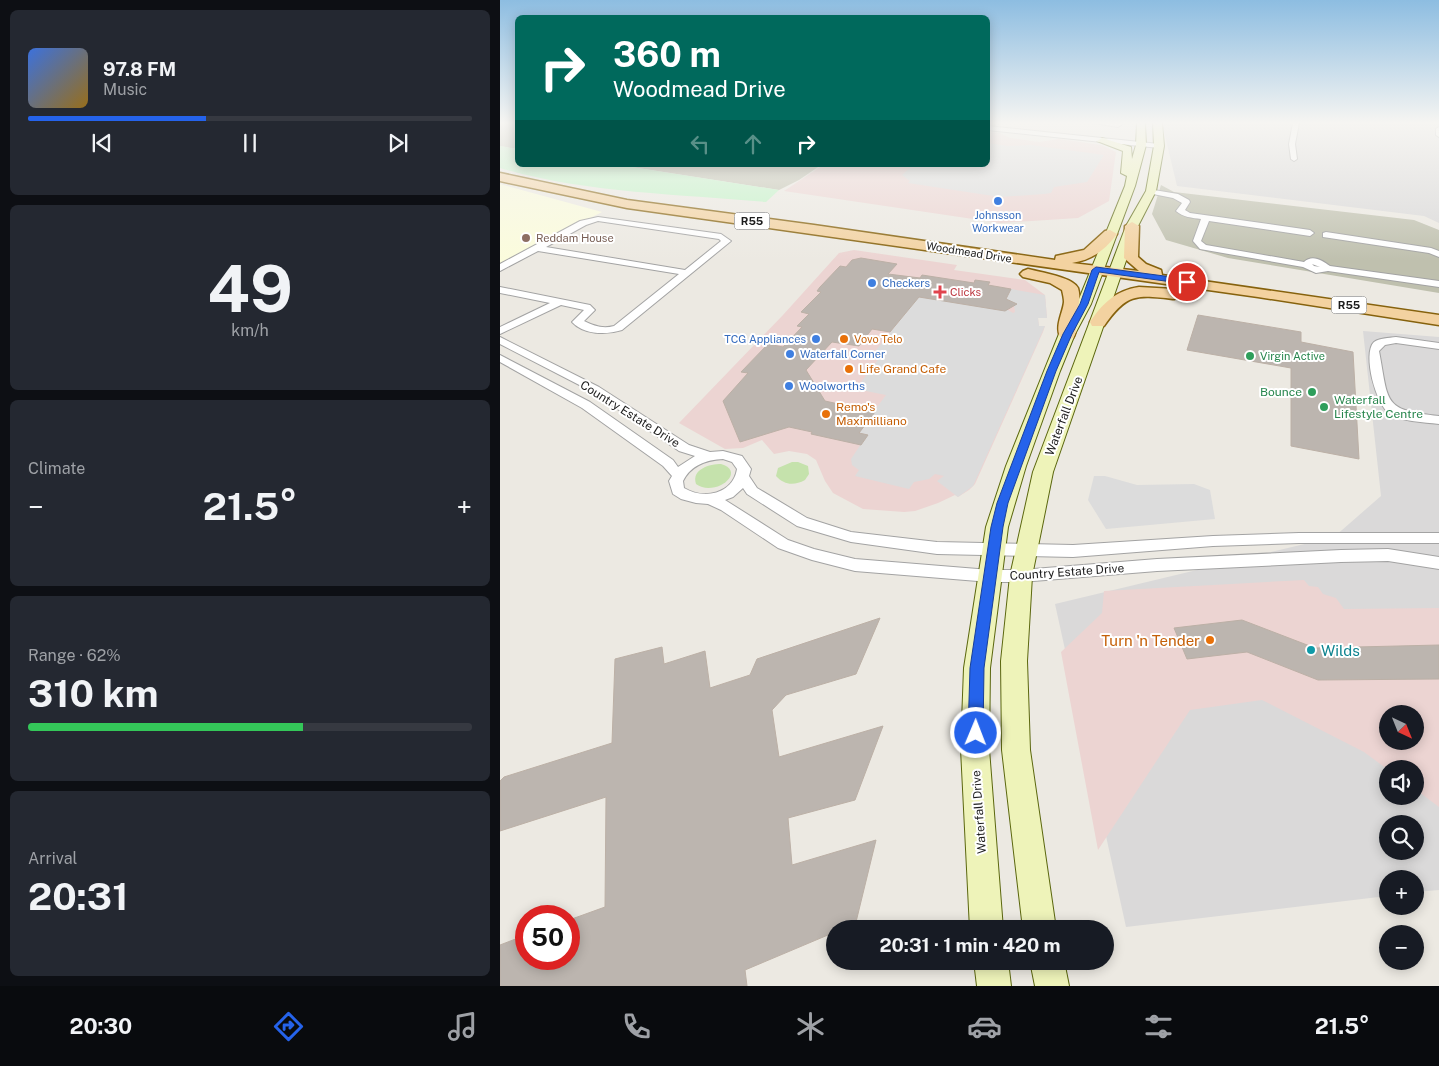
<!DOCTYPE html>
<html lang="en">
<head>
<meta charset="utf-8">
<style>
  :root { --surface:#171b24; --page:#242831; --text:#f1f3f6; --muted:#9ea1a6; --line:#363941; --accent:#2563eb }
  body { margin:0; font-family:"Public Sans",sans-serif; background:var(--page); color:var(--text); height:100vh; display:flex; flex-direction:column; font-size:19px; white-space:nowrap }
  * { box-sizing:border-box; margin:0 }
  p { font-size:16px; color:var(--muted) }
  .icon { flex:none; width:28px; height:28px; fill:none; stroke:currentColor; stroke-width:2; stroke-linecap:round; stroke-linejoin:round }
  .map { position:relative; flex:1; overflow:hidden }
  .side { display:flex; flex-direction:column; gap:10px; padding:10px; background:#0d0f14; width:500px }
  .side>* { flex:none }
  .hud { position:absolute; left:15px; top:15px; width:475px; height:152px; border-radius:8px; box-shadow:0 2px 12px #0003; background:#00695c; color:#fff; overflow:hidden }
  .needle { width:32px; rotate:137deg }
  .controls { position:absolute; left:879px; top:705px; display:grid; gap:10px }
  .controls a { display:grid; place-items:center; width:45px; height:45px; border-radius:50%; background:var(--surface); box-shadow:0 2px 12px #0003; font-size:25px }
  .speed { position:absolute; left:15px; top:905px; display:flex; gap:10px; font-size:25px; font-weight:700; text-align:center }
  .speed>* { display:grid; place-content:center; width:65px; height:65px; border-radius:50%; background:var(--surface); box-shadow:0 2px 12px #0003; line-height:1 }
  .speed .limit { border:8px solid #d22; background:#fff; color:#111 }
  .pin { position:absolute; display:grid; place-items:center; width:42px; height:42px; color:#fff; margin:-21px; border:2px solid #fff; border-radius:50%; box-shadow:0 1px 5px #0007 }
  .me { position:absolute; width:55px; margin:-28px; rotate:1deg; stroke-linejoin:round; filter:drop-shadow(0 0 4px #0008) }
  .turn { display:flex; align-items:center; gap:18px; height:105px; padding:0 15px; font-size:22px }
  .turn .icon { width:65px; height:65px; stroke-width:2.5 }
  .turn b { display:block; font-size:35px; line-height:42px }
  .lanes { display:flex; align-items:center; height:48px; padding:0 15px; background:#0003; justify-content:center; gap:25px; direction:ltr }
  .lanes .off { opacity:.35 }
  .big { font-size:38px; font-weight:700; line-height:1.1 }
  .side .widget { flex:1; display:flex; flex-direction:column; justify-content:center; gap:8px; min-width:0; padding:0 18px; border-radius:8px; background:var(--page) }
  .side .dial { align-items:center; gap:0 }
  .dial b { font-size:65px; line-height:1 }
  .song { display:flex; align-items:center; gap:15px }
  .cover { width:60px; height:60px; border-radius:8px; background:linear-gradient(135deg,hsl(220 70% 55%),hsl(40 70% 35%)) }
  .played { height:5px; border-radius:2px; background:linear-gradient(90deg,var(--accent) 40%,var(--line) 40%) }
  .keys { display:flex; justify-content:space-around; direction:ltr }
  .heat { display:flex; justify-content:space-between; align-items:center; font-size:28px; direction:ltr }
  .charge { height:8px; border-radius:4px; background:linear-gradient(90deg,#34c759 62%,var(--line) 0) }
  .trip { position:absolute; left:326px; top:920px; width:288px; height:50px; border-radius:25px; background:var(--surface); box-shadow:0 2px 12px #0003; font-weight:700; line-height:50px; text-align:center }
  .menu { display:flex; height:80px; justify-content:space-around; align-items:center; background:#090b0e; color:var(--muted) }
  .menu .icon { width:35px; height:35px }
  .menu .selected { color:var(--accent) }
  .menu b { font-size:22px; color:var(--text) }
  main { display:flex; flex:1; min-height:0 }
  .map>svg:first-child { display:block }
  .residential { fill:#dad9d9; fill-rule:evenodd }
  .commercial { fill:#ecd4d2; fill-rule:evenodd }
  .education { fill:#fbfcdc }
  .construction { fill:#bfc0ae }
  .grass { fill:#c5e2ac }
  .park { fill:#c2f3c7 }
  .parking { fill:#dcdcdc }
  .building { fill:#bcb5af; stroke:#bcb0a6 }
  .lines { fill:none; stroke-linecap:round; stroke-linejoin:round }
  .minor-casing { stroke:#a3a3a3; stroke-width:2 }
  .secondary-casing { stroke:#5b670e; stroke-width:2 }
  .primary-casing { stroke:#86620d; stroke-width:3 }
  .minor { fill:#fff; fill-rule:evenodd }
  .secondary { fill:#eef3b9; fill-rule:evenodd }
  .primary { fill:#f3d2a0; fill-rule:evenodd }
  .route { fill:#2563eb; stroke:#184099 }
  .shop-dot { fill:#3f7fe0; stroke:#fff; stroke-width:2 }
  .education-dot { fill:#8d6e63; stroke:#fff; stroke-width:2 }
  .health-dot { fill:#e0444e; stroke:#fff; stroke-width:2 }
  .food-dot { fill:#e8710a; stroke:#fff; stroke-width:2 }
  .leisure-dot { fill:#2e9e5b; stroke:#fff; stroke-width:2 }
  .culture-dot { fill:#0f9aa8; stroke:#fff; stroke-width:2 }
  .labels { text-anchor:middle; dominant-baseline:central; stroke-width:4; stroke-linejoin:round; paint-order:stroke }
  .far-shop-label { font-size:11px; fill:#366cbe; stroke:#fff; text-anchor:start }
  .shield { fill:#fff; stroke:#606060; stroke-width:1 }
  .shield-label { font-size:11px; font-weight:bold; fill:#1c1c1c }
  .far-education-label { font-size:11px; fill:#785e54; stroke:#fff; text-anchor:start }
  .far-street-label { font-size:11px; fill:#1c1c1c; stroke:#fff }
  .far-health-label { font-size:11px; fill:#be3a42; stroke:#fff; text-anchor:start }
  .far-food-label { font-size:11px; fill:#c56008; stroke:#fff; text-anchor:start }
  .far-leisure-label { font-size:11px; fill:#27864d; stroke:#fff; text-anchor:start }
  .food-label { font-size:12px; fill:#c56008; stroke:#fff; text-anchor:start }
  .shop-label { font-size:12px; fill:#366cbe; stroke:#fff; text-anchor:start }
  .leisure-label { font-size:12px; fill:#27864d; stroke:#fff; text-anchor:end }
  .street-label { font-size:12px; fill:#1c1c1c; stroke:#fff }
  .near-food-label { font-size:15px; fill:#c56008; stroke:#fff; text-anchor:end }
  .near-culture-label { font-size:15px; fill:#0d838f; stroke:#fff; text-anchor:start }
</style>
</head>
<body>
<main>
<section class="side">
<div class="widget">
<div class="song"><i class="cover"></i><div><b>97.8 FM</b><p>Music</p></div></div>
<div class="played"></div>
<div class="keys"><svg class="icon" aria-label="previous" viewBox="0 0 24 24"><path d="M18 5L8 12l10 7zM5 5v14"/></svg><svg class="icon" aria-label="pause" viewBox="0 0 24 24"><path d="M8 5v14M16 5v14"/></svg><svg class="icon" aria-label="next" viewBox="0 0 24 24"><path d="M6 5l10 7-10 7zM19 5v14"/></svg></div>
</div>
<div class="widget dial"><b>49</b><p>km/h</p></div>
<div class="widget"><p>Climate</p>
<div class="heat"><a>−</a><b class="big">21.5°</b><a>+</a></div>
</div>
<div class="widget"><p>Range · 62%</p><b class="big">310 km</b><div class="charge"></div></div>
<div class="widget"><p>Arrival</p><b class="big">20:31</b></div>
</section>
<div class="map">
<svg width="939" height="986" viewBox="0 0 939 986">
  <rect width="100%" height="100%" fill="#ece9e2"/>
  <!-- residential -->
  <g class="residential">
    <path d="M662,123h277v100l-15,-7 -247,-30z"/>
    <path d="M863,331l76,6v553l-24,2v-13h-27l-1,17 -261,31 -71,-323 279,-67 47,-41zM888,714h27v27h-27zM888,769h27v27h-27zM888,824h27v27h-27z"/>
  </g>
  <!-- commercial -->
  <g class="commercial">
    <path d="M488,132l12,1 10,5 29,4 20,-3 42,6 15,7 -7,49 -31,17 -78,5 -216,-32 39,-26h165z"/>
    <path d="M354,250l103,15 -3,5 71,10 20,15 2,23h-9l1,8h6l-2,6 -68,152 -6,6 -11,7 -3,-2 -17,8 -23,8 -11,1 -41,-3 -30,-16 -8,-12 -9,-21 -9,-6 -18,-3 -15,3 -12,-14 -19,8 -18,1 -46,-26 104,-108 56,-62z"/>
    <path d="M804,580l5,6 9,1 5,7 13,4 8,11 95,-1v199l-24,-18v-20h-28l-23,-17 -102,-52 -72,10 -92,140 -37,-198 41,-39 2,-22zM888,714h27v27h-27z"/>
  </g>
  <!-- education -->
  <path class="education" d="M0,184l102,28 -102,52z"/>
  <!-- construction -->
  <g class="construction">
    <path d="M0,123h17v26l-17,-3z"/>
    <path d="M119,165h202l-22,15 -20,10z"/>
    <path d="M661,185l13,7 240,28 25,10v63l-211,-35 -62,-18 -14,-26z"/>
  </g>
  <!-- grass -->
  <g class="grass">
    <path d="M292,462h6l10,4 1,8 -4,6c-11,6 -21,5 -29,-4l2,-8z"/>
    <path d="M221,464c27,8 -7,34 -25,20 -5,-15 14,-20 25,-20z"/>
  </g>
  <!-- park -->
  <path class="park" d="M0,146l17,3 1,16h101l160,25 -13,12c-89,-8 -181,-9 -266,-34z"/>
  <!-- parking -->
  <g class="parking">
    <path d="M488,143l20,3 23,-1 73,10 -17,27 -33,5 -3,6 -7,1 -44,3 -92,-14 2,-2 -8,-6 11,-10h75z"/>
    <path d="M511,289l34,6 2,23h-9l1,8h6l-72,160 -15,11 -21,-16 7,-5 -9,-2 -6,5 -15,3 -5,7 -54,-13 4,-6 -7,-5 -1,-6 16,-24 -9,-2 28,-38 -30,-6 24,-32 -7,-3 42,-53 4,-4 89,13 5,3 2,-1 -1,-7 -10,-2z"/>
    <path d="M594,476h11l32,9 57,-1 16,6 5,29 -109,10 -18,-29z"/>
  </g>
  <!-- building -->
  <g class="building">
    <path d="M361,258l36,6 -9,10 32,4 2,-3 52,8 1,-3 15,2 -2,3 23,4 -5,10 11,5 -12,7 -86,-14 -29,35 -18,-3 -13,17 -27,-4 -26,28 19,31 50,11 -16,21 9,2 -7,10 -50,-11 1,-2 -23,-5 -49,15 -17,-41 25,-28 -7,-1 27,-28 15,3 19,-20 -5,-1 12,-12 -8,-2 20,-20 -4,-1 3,-4 20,-21 6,1 6,-7z"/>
    <path d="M698,315l103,17v10l52,10 6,107 -68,-13v-78l-104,-18z"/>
    <path d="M380,618l-24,56 -70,21 -14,15 7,47 104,-31 -28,74 -67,18 4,47 84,-25 -20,82 -14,7h-7v3l-90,38 2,16h-247v-41l26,-10v24h43v-39l36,-13 1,-110 -106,34v-50l4,-4 108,-34 3,-84 47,-12 2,17 41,-13 5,37 40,-13 7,-16z"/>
    <path d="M742,620l73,28 124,-3v34l-121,1 -71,-28 -60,7 -13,-31z"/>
  </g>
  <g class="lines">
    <defs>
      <g id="minor">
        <path d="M594,123h30l-6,4z"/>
        <path d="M793,123h6l-4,21 2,15 -3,2 -3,-2 -2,-15z"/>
        <path d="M488,126l171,18 3,2 -3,2 -171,-18z"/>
        <path d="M939,127v10l-3,-2v-6z"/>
        <path d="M648,189l30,5 11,6 1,2 -5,8 5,3 120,17 4,3 -4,3 -101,-15 -8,20 5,4 98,17c8,-8 18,-2 26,4l109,15v6l-111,-16 -12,2 -13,-6 -103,-18 -7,-8 8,-22c-9,-1 -18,-2 -25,-8l6,-8 -9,-5 -25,-5zM812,264l8,3 -6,-1z"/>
        <path d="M98,217l123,17 10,7 -109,89c-16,5 -38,5 -50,-8l12,-12 -23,-5 -61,29v-7l50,-24 -50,-10v-6l90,18 5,5 -11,11c10,5 19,8 30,5l65,-52 -141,-23 -38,20v-7l80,-43zM98,221l121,18 2,2 -36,29 -139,-23 40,-22z"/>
        <path d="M826,232l105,16 8,3v6l-10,-4 -106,-16v-4z"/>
        <path d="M0,337l99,50 90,58 21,7 13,-1 19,5 9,13 -2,7 8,12 50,30 44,14 86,10 136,3 140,-9 86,-3h140v10h-140l-86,3 -140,11 -136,-3 -86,-12 -54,-16 -50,-32 -4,-6 -10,9 -8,3 63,40 26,9 41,10 135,11h31l136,-11 184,-9 47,-1 51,8v12l-51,-8 -47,1 -184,9 -136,11h-31l-135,-11 -43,-11 -34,-12 -57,-38 -13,-6 -12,-1 -15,-4 -8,-5 -4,-13 3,-5 -9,-10 -81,-58 -82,-46v-7l90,47 83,58 5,7 17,-11 -16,-5 -88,-60 -91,-47zM223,459l9,3 5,7c-4,25 -33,31 -53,19l-1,-7c8,-16 23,-21 40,-22z"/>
        <path d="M896,337l43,6v6l-43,-6 -11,2 -6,6c10,52 3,59 60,65v8c-16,-2 -35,-2 -49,-10 -14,-8 -28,-61 -16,-72 5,-4 15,-4 22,-5z"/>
      </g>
      <g id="secondary">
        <path d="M637,123h8l1,22 -11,41 -44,118 -16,30 -15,37 -34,95 -18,61 -18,141 -1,81 14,180h-33l-9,-180 3,-81 22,-141 20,-61 38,-95 15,-37 18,-30 48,-118 2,-10 -6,-3 2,-22 -26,-10 5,-3 29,9 1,12 4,-14z"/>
        <path d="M653,123h9l2,23 -8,45 -18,35 -85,246 -21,104 -5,85 3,89 26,179h-33l-21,-179 -1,-89 9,-85 23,-104 93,-246 20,-35 8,-45z"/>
        <path d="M474,961h34l3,25h-34z"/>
        <path d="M530,961h34l5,25h-34z"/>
      </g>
      <g id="primary">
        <path d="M0,173l127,27 187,25 241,35 1,-4 28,-6 21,-19 5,-1 7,4c-12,16 -25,26 -45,29l67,8 -15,-13 1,-32 7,-4 7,4 -1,31 8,7 15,6 1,5 277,40v10l-181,-28 -631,-89 -127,-27z"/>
        <path d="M528,269c11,3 45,8 50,19 3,10 0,18 -1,27 -2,8 1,16 -4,23l-6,1 -6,-1c-7,-11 2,-25 3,-36 0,-3 -1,-8 -2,-12l-12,-7 -27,-6 -3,-3 3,-3z"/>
        <path d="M639,287l35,2 6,2 2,3 -2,3 -6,2c-38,-4 -47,-6 -70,27h-12l-2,-4c13,-19 25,-31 49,-35z"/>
      </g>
    </defs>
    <!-- minor casing -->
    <use href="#minor" class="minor-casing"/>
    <!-- secondary casing -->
    <use href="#secondary" class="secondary-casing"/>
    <!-- primary casing -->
    <use href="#primary" class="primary-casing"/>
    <!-- minor -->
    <use href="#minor" class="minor"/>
    <!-- secondary -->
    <use href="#secondary" class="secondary"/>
    <!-- primary -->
    <use href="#primary" class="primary"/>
  </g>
  <!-- sky -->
  <linearGradient id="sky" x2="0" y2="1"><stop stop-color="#8dbde1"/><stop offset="0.47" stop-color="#f6f5f2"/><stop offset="1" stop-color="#f6f5f2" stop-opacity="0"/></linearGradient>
  <rect width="939" height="261" fill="url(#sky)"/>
  <!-- route -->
  <path class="route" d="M596,267l91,12 4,3 -4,2 -88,-12 -11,32 -16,30 -16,37 -48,132 -5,24 -19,141 -1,65 -2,5 -5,2 -6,-2 -2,-5 2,-65 21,-141 6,-24 50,-132 16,-37 17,-30 12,-34z"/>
  <!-- markers -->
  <g class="shop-dot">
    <circle cx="498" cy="201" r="5"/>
    <circle cx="372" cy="283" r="5"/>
    <circle cx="316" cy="339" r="5"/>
    <circle cx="290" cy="354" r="5"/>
    <circle cx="289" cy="386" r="5"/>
  </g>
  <circle class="education-dot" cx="26" cy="238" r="5"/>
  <path class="health-dot" d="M437.5 284.5h5v5h5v5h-5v5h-5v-5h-5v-5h5z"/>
  <g class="food-dot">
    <circle cx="344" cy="339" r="5"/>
    <circle cx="349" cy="369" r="5"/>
    <circle cx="326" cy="414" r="5"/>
    <circle cx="710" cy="640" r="5"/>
  </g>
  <g class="leisure-dot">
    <circle cx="750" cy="356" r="5"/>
    <circle cx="812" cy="392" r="5"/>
    <circle cx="824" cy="407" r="5"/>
  </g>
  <circle class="culture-dot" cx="811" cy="650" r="5"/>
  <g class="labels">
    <!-- far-shop labels -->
    <g class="far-shop-label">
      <text x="498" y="215" text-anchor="middle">Johnsson<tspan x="498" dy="13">Workwear</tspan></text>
      <text x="382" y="283">Checkers</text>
      <text x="306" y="339" text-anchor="end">TCG Appliances</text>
      <text x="300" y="354">Waterfall Corner</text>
    </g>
    <!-- shield labels -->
    <g class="shield">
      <rect x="234.5" y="212.5" width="35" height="17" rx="4"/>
      <rect x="831.5" y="296.5" width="35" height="17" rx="4"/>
    </g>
    <g class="shield-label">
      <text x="252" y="221">R55</text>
      <text x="849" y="305">R55</text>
    </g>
    <!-- far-education labels -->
    <g class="far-education-label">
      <text x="36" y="238">Reddam House</text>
    </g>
    <!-- far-street labels -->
    <g class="far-street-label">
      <text transform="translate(469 252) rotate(9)">Woodmead Drive</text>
    </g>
    <!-- far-health labels -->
    <g class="far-health-label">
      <text x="450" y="292">Clicks</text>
    </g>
    <!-- far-food labels -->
    <g class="far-food-label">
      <text x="354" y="339">Vovo Telo</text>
    </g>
    <!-- far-leisure labels -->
    <g class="far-leisure-label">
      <text x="760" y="356">Virgin Active</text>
    </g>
    <!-- food labels -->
    <g class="food-label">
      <text x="359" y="369">Life Grand Cafe</text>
      <text x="336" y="407">Remo's<tspan x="336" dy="14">Maximilliano</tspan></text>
    </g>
    <!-- shop labels -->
    <g class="shop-label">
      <text x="299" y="386">Woolworths</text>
    </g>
    <!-- leisure labels -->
    <g class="leisure-label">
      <text x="802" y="392">Bounce</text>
      <text x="834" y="400" text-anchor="start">Waterfall<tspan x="834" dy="14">Lifestyle Centre</tspan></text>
    </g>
    <!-- street labels -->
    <g class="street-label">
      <text transform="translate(130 414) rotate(32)">Country Estate Drive</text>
      <text transform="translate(564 416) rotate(-69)">Waterfall Drive</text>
      <text transform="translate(567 572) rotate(-4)">Country Estate Drive</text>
      <text transform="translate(479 812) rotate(-94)">Waterfall Drive</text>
    </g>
    <!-- near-food labels -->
    <g class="near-food-label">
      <text x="700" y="640">Turn 'n Tender</text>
    </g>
    <!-- near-culture labels -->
    <g class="near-culture-label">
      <text x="821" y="650">Wilds</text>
    </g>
  </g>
</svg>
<div class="controls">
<a><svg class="needle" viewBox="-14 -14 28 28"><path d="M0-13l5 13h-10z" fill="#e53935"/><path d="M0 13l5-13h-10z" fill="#9ea1a6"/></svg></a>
<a><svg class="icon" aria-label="sound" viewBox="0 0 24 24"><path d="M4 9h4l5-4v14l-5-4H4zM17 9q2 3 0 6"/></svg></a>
<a><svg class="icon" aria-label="search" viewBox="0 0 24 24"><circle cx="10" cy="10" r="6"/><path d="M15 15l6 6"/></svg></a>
<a>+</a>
<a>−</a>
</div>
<div class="speed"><div class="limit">50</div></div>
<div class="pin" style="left:687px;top:282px;background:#d93025"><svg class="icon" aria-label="arrive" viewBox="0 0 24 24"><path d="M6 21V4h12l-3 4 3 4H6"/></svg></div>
<svg class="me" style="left:476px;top:733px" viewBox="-20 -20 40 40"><circle r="17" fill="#2563eb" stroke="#fff" stroke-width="3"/><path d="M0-11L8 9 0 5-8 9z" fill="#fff"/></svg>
<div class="trip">20:31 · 1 min · 420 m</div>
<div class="hud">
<div class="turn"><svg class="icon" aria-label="right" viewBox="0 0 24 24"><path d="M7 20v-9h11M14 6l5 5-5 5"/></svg><div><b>360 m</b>Woodmead Drive</div></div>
<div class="lanes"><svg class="icon off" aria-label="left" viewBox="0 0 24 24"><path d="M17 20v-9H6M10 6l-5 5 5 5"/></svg><svg class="icon off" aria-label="ahead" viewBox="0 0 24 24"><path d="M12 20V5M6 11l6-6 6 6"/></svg><svg class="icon" aria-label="right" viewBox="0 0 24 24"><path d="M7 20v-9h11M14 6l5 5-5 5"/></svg></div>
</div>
</div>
</main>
<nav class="menu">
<b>20:30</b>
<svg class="icon selected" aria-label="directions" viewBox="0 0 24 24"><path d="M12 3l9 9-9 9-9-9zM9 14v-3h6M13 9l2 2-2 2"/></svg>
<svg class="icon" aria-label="music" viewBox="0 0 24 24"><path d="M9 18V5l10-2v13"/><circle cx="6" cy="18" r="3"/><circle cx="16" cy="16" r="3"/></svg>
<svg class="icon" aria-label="phone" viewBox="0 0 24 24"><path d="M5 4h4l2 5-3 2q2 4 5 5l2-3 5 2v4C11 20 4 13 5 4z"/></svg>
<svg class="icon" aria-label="climate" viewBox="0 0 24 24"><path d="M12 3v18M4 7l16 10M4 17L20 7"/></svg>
<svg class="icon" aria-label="car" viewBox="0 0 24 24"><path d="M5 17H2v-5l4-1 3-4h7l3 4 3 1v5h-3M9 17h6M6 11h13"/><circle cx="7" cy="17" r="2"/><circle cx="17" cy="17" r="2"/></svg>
<svg class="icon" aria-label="filters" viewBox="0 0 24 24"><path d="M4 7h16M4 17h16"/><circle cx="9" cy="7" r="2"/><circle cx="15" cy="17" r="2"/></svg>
<b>21.5°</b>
</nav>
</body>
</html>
